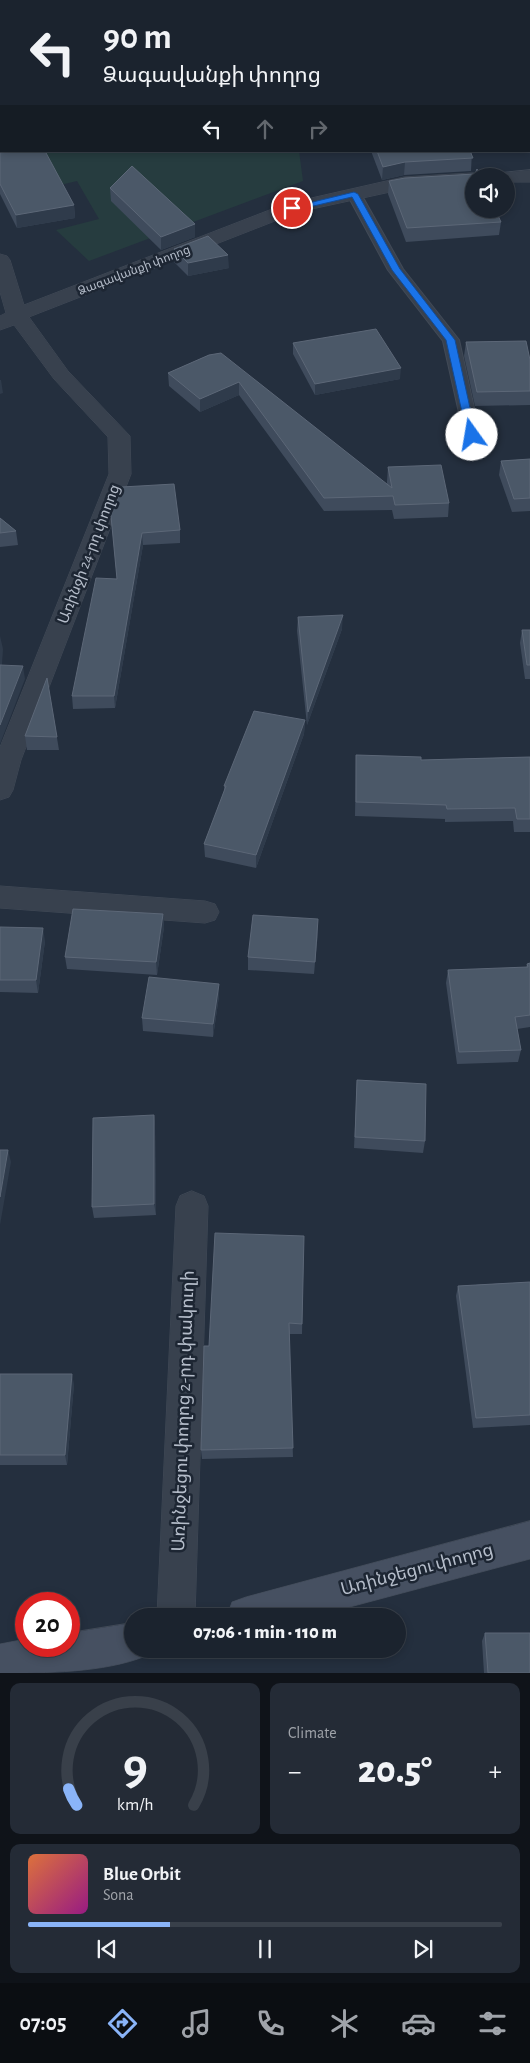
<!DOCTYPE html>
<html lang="en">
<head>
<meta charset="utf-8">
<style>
  :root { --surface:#1b232e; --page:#242b36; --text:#f1f3f6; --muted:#a0a4aa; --line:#39404a; --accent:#8ab4f8 }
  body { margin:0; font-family:"Alegreya Sans","Noto Sans Armenian",sans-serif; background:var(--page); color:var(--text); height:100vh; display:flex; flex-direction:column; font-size:19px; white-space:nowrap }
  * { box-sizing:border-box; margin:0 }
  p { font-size:16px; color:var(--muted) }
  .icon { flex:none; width:28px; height:28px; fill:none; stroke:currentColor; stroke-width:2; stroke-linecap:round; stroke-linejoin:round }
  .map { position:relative; height:1673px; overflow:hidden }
  .sheet { display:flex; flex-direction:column; gap:10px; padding:10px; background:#0f1319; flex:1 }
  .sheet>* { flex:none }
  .guide { position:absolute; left:0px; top:0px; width:530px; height:152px; box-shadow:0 2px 8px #0003,0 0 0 1px var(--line); background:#1b232e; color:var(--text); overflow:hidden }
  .buttons { position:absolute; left:465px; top:168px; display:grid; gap:10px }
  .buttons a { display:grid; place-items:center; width:50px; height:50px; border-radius:50%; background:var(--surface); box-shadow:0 2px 8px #0003,0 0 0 1px var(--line); font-size:25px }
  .speed { position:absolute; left:15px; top:1592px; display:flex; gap:10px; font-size:25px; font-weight:700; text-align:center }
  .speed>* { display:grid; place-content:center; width:65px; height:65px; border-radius:50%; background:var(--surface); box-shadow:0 2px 8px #0003,0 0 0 1px var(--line); line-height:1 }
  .speed .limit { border:8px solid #d22; background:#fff; color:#111 }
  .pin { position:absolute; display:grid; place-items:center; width:42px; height:42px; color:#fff; margin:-21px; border:2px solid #fff; border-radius:50%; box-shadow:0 1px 5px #0007 }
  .me { position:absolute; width:55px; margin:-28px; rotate:347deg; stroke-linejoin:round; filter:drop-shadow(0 0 4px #0008) }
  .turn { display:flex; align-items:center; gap:18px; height:105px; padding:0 20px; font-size:22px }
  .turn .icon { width:65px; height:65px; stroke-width:2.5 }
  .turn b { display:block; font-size:35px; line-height:42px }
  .lanes { display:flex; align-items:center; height:48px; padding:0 20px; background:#0003; justify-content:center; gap:25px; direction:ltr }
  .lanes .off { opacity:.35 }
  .big { font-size:38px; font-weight:800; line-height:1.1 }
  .sheet .card { flex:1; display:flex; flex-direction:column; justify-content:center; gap:8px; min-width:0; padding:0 18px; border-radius:10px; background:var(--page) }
  .sheet .dial { align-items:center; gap:0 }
  .dial svg { height:130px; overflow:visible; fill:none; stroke:var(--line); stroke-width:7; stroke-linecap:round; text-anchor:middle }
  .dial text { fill:var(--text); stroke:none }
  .song { display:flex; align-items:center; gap:15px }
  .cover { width:60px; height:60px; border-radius:8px; background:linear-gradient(135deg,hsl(20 70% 55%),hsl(310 70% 35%)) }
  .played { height:5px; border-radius:2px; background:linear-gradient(90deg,var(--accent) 30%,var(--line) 30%) }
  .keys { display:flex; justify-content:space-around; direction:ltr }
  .heat { display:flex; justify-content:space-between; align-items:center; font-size:28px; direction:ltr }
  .sheet .tiles { flex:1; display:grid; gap:10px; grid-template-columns:1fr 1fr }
  .card:last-child { grid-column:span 2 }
  .trip { position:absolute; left:124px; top:1608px; width:282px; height:50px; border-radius:25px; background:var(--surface); box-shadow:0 2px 8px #0003,0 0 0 1px var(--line); font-weight:800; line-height:50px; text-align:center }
  .menu { display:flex; height:80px; justify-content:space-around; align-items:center; background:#0b0e12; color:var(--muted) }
  .menu .icon { width:35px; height:35px }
  .menu .active { color:var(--accent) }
  .menu b { font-size:22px; color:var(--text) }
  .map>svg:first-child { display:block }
  .green { fill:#263c3f }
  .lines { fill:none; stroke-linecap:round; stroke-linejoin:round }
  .lane-casing { stroke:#414a57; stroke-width:2 }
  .street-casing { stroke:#414a57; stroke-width:1 }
  .secondary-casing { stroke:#414a57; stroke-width:1 }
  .lane { fill:#38414e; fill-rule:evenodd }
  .street { fill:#38414e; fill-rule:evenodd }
  .secondary { fill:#465061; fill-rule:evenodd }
  .wall { fill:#3f4b5c }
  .shaded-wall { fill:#2f3b4b }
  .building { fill:#4b5868; stroke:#5c6777 }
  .route { fill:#1a73e8; stroke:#114b97 }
  .labels { text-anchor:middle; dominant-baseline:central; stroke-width:5; stroke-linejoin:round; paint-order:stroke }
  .far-street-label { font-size:12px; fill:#b4bcc9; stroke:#1d2633 }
  .street-label { font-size:15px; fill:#b4bcc9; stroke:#1d2633 }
  .near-street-label { font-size:18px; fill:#b4bcc9; stroke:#1d2633 }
</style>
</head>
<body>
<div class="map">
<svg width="530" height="1673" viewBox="0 0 530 1673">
  <rect width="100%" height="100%" fill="#242f3e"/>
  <!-- green -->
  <g class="green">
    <path d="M173,0h357v105l-1,-104h-359z"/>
    <path d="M34,151h265l4,30 -214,80 -33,-31 43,-11 -22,-38 -71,17 -6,-16z"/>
  </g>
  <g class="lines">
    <defs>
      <path id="lane" d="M354,190l5,1 2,3 42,75 56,71 21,95 -2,4 -6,1 -6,-1 -2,-4 -21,-94 -55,-71 -41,-76 2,-3z"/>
      <g id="street">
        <path d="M530,170v12h-24v-6h-9l3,-3z"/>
        <path d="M474,173l7,3h-7v9l-70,4 -106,23 -269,105 39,54 62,65 1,38 -110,286 -8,30 -4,7 -9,3v-53l109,-273 -1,-37 -54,-58 -40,-54 -14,5v-14l6,-3 -6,-21v-38l7,2 3,4 14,45 261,-101 119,-27z"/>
        <path d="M0,886l205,15 10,3 4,8 -4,8 -10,3 -205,-15z"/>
        <path d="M192,1191l12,5 4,10 -13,410h-38l19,-410 4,-10z"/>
      </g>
      <g id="secondary">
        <path d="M530,1521v38l-214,57h-89l5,-14 14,-5z"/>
        <path d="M132,1623v26h17l-3,7c-43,17 -100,17 -146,17v-29l26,-5v7h43v-13z"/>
      </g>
    </defs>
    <!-- lane casing -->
    <use href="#lane" class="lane-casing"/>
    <!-- street casing -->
    <use href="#street" class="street-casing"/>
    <!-- secondary casing -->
    <use href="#secondary" class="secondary-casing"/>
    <!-- lane -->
    <use href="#lane" class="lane"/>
    <!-- street -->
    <use href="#street" class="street"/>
    <!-- secondary -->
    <use href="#secondary" class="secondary"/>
  </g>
  <!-- wall -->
  <g class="wall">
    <path d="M0,117l74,88 1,13 -58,10 -17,-34z"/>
    <path d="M371,151h101l-1,20 -67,4 -22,5z"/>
    <path d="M389,181l112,41 -2,13 -93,7 -18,-48z"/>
    <path d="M110,188l85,36v13l-34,13 -50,-49z"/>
    <path d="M174,249l55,19 -41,8 -14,-14z"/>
    <path d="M466,342l64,18v45l-55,1 -11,-50z"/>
    <path d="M293,343l107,36 -85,16 -22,-41z"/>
    <path d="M209,355l178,130v-4l1,-14 61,36 -1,14 -54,2 -2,-9 -68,1 -85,-116 -39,17 -31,-26 -1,-13z"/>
    <path d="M530,459v52l-18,1 -13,-37 2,-14z"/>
    <path d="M111,516l69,14v13l-37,2 -28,163 -42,1 -1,-13 45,-117z"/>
    <path d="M0,518l16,13 2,14 -18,2z"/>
    <path d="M298,617l44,12 -35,96 -10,-94z"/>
    <path d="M522,630h8v49h-5l-5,-36z"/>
    <path d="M47,678l12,72h-32l-2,-14z"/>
    <path d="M305,720l-1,14 -48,134 -51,-11 -1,-13 20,-52v-6z"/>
    <path d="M356,755l65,5 109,-3v75h-16l-1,-11 -68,1v-3l-90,-3z"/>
    <path d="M163,914l1,13 -7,48 -90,-6 -2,-12z"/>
    <path d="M0,927l45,14 -7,52 -38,-1z"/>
    <path d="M318,932l-4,42 -66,-4v-13z"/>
    <path d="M530,963v64l-13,2 4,21 -3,12 -61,2 -11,-81 2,-13 78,-2 1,-4z"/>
    <path d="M219,996l-6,41 -70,-6 -1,-13z"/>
    <path d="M357,1080l68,61 -2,12 -69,-5z"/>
    <path d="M154,1115l1,12 1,88 -62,3 -2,-11z"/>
    <path d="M304,1236l-2,98h-13l4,123 -91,2 -1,-9 8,-104z"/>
    <path d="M530,1282v143l-57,3 -17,-132 2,-10z"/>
    <path d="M0,1374l74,10 -7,81h-67z"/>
    <path d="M485,1633l45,40h-46l-2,-32z"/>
  </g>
  <!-- shaded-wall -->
  <g class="shaded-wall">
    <path d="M405,162l-1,13 -22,5 1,-13z"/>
    <path d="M74,205l1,13 -58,10 -1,-13z"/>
    <path d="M195,224v13l-34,13v-13z"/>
    <path d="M228,255l1,13 -41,8v-13z"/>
    <path d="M401,368l-1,11 -85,16v-11z"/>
    <path d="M0,380h1l2,13 -3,1z"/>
    <path d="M239,382v13l-39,17v-13z"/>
    <path d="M142,533l1,12 -28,163 -1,-12z"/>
    <path d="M343,615l-1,14 -35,96 1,-13z"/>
    <path d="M0,636l3,13 -2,30 -1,-4z"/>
    <path d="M23,666l2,13 -25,65v-19z"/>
    <path d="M305,720l-1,14 -48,134v-13z"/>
    <path d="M163,914l1,13 -7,48 -1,-13z"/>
    <path d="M318,919v13l-4,42 1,-12z"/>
    <path d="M43,928l2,13 -7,52 -2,-13z"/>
    <path d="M219,984v12l-6,41v-13z"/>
    <path d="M154,1115l1,12 1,88 -2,-11z"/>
    <path d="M8,1150l3,12 -11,63v-28z"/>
    <path d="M72,1374l2,10 -7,81 -2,-10z"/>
  </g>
  <!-- building -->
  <g class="building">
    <path d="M1,116v35h44l29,54 -58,10 -16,-31v-67z"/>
    <path d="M377,151h93l3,7 -68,4 -22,5z"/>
    <path d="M132,166l63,58 -34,13 -51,-49z"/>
    <path d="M477,169l4,7h-7v33h21l6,13 -94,6 -18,-47 16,-3 70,-4z"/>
    <path d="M208,236l20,19 -40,8 -14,-14z"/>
    <path d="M376,329l25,39 -86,16 -22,-41z"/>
    <path d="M526,341l4,19v31l-53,1 -11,-50z"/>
    <path d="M221,353l171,135 -4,-21 53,-2 8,38 -54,2 -2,-9 -69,2 -85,-116 -39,17 -32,-26 41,-18z"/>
    <path d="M530,459v39l-16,1 -13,-38z"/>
    <path d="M174,484l6,46 -38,3 -28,163h-42l24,-118 21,1 -6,-63 11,-29z"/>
    <path d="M0,518l16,13 -16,2z"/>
    <path d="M343,615l-35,97 -10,-95z"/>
    <path d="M522,630h8v35h-3z"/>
    <path d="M0,665l23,1 -23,59z"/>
    <path d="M47,678l10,59 -32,-1z"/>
    <path d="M254,711l51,9 -49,135 -52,-11 22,-58h-2z"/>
    <path d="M356,755l65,2v3l109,-3v62h-13l-2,-11 -68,1 -1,-4 -90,-3z"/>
    <path d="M73,909l90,5 -7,48 -91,-5z"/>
    <path d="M253,915l65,4 -3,43 -67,-5z"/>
    <path d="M0,927l43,1 -7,52h-36z"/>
    <path d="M530,963v52l-15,2 6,33 -62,2 -11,-82 80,-3 -1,-3z"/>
    <path d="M149,977l70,7 -6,40 -71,-6z"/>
    <path d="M357,1080l69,4 -1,57 -70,-4z"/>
    <path d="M154,1115v89l-62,3 1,-89z"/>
    <path d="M0,1150h8l-8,47z"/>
    <path d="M215,1233l89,3 -2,88 -13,-1 4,125 -92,2 3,-104h5z"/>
    <path d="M530,1282v133l-54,3 -18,-132z"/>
    <path d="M0,1374h72l-7,81h-65z"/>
    <path d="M485,1633h45v40h-42z"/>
  </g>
  <!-- route -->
  <path class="route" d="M354,192l4,2 42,75 55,71 21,95 -1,2 -3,1 -5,-3 -21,-95 -54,-70 -40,-73 -60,14 -4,-3z"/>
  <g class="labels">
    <!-- far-street labels -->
    <g class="far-street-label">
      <text transform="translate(134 270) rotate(-21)">Ձագավանքի փողոց</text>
    </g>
    <!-- street labels -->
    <g class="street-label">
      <text transform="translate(89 554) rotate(-69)">Առինջի 24-րդ փողոց</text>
    </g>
    <!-- near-street labels -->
    <g class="near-street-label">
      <text transform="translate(184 1411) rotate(-88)">Առինջեցու փողոց 2-րդ փակուղի</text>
      <text transform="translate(417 1570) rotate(-15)">Առինջեցու փողոց</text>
    </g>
  </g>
</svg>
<div class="buttons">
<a><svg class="icon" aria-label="sound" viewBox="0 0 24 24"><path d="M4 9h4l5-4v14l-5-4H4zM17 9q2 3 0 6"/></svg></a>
</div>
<div class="speed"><div class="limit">20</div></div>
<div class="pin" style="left:292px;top:208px;background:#d93025"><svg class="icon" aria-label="arrive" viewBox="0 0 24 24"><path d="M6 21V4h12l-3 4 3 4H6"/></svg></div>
<svg class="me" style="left:472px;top:435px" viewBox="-20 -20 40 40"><circle r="19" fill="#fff"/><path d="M0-13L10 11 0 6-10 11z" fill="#1a73e8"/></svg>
<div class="trip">07:06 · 1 min · 110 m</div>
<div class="guide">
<div class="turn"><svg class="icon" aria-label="left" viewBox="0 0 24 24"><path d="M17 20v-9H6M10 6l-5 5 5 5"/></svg><div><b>90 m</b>Ձագավանքի փողոց</div></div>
<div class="lanes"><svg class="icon" aria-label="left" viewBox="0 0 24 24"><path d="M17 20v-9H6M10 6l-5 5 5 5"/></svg><svg class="icon off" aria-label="ahead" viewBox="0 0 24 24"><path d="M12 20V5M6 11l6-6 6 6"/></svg><svg class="icon off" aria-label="right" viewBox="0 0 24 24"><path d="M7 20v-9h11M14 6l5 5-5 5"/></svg></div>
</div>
</div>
<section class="sheet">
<div class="tiles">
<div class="card dial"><svg viewBox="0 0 100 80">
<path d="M14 69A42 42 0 1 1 86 69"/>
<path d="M14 69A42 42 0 0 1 9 59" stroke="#8ab4f8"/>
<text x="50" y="56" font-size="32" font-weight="700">9</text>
<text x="50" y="72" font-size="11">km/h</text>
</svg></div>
<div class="card"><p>Climate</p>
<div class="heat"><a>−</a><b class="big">20.5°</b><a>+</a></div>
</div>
<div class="card">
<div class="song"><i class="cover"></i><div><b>Blue Orbit</b><p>Sona</p></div></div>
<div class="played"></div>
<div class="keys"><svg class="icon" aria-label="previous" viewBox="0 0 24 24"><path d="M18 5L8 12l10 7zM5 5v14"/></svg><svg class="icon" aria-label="pause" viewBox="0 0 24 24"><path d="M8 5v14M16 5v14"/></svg><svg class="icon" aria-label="next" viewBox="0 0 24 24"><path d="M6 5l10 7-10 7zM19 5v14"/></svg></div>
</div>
</div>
</section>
<nav class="menu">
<b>07:05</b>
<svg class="icon active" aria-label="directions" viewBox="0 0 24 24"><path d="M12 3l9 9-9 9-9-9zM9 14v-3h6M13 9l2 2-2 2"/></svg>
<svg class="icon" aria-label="music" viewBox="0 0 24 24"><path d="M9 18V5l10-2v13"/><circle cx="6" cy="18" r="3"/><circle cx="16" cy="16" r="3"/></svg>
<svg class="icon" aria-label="phone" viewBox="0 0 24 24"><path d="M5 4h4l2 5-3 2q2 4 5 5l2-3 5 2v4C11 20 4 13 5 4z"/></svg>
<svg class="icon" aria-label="climate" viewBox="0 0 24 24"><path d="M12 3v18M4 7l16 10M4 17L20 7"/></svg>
<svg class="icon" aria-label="car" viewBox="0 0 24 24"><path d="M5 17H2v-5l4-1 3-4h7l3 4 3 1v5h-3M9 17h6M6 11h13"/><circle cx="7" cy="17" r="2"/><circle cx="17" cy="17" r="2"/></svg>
<svg class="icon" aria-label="filters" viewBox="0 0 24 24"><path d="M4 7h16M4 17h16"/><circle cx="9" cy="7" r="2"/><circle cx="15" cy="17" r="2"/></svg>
</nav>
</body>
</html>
